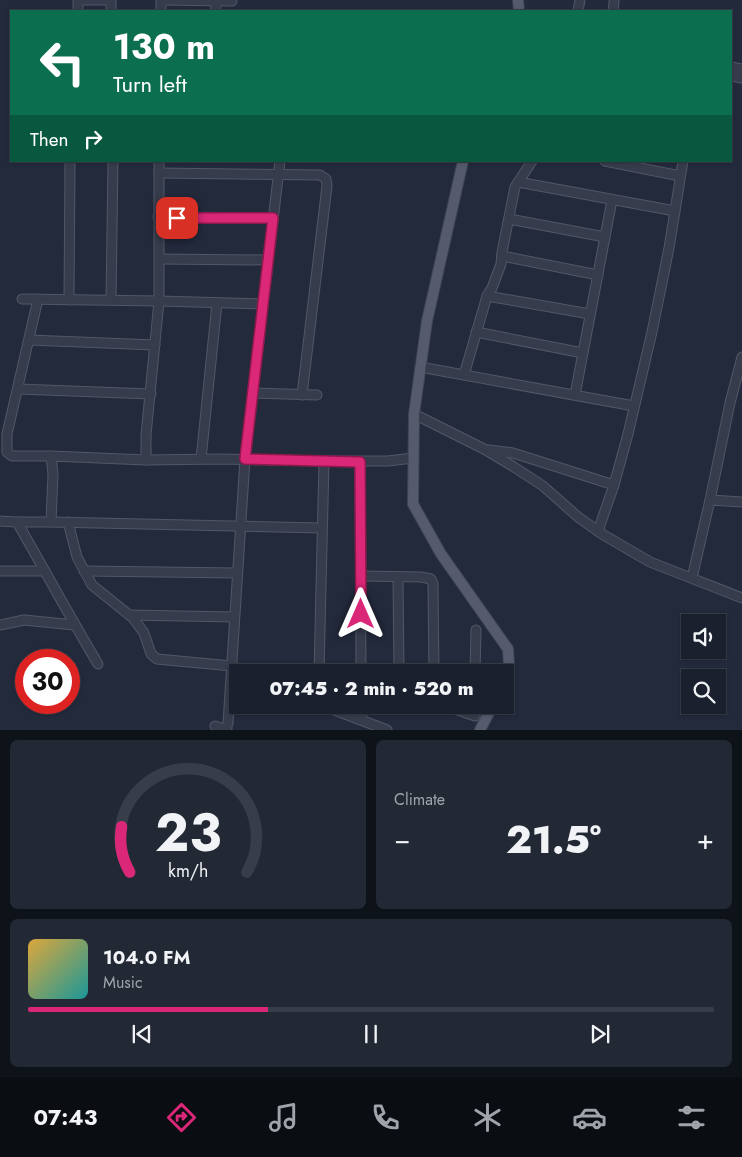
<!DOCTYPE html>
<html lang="en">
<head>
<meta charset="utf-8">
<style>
  :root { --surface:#1a202d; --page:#232835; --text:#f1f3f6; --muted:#9fa3aa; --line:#383e49; --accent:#db2777 }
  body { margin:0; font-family:Jost,sans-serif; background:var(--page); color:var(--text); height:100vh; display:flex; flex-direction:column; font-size:19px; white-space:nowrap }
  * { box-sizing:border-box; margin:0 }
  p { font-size:16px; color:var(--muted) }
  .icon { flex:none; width:28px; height:28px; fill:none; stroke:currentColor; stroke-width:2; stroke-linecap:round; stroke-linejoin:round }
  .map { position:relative; height:730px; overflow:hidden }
  .sheet { display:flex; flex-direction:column; gap:10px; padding:10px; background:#0e1219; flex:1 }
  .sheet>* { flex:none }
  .top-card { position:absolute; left:10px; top:10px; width:722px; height:152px; border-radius:0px; box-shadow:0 1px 4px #0004,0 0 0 1px var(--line); background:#0b6e4f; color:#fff; overflow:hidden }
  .tools { position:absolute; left:681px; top:614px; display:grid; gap:10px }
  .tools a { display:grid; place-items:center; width:45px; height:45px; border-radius:0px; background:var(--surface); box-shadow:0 1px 4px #0004,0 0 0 1px var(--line); font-size:25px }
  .speed { position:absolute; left:15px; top:649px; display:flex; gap:10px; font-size:25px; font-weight:700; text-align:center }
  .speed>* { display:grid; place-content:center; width:65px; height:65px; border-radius:50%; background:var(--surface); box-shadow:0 1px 4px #0004,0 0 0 1px var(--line); line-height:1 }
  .speed .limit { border:8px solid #d22; background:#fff; color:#111 }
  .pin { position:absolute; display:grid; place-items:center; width:42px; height:42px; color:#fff; margin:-21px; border-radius:10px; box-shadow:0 2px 8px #0006 }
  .me { position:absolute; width:55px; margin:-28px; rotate:0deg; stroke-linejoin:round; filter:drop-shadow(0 0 4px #0008) }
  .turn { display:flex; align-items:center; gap:18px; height:105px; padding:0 20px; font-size:22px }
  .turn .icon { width:65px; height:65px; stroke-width:2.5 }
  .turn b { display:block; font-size:35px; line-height:42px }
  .then { display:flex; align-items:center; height:48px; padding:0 20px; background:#0003; gap:10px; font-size:19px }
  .big { font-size:38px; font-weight:800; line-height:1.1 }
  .sheet .card { flex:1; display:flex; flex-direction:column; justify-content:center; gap:8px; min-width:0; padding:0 18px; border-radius:8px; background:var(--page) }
  .sheet .dial { align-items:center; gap:0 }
  .dial svg { height:130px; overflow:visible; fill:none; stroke:var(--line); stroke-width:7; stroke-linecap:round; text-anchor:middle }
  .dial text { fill:var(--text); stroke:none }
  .song { display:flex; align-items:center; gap:15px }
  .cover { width:60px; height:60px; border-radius:8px; background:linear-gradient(135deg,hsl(40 70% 55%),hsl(180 70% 35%)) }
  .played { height:5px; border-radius:2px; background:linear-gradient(90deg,var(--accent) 35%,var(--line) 35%) }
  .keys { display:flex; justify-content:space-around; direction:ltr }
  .heat { display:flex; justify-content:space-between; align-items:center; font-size:28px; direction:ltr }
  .sheet .tiles { flex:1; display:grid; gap:10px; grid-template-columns:1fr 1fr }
  .card:last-child { grid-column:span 2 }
  .trip { position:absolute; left:229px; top:664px; width:285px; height:50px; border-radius:0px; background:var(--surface); box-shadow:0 1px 4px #0004,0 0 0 1px var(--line); font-weight:800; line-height:50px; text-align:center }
  .tab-bar { display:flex; height:80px; justify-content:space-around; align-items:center; background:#0a0d12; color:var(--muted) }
  .tab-bar .icon { width:35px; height:35px }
  .tab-bar .current { color:var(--accent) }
  .tab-bar b { font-size:22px; color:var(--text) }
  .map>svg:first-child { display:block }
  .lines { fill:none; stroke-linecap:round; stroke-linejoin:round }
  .minor-casing { stroke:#525767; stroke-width:11 }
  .major-casing { stroke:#404555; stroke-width:12 }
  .minor { stroke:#373c4c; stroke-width:9 }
  .major { stroke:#555b6c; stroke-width:10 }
  .route-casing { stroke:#8e194d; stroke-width:12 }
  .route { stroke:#db2777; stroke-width:9 }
</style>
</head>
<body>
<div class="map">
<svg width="742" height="730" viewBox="0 0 742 730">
  <rect width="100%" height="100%" fill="#232a3c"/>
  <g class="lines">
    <defs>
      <g id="minor">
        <path d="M161,0l71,1"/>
        <path d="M78,11v-11h33v11"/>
        <path d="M161,11v-11"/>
        <path d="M215,11l2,-10"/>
        <path d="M578,11l2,-11"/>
        <path d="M613,11l1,-9"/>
        <path d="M731,67l11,2"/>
        <path d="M731,76l11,2"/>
        <path d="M159,161v140l-13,134v25l75,-1 103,2h64l25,-3"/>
        <path d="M605,161l75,15"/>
        <path d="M159,173l161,2 6,4 1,7 -25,209"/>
        <path d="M518,182l157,29"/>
        <path d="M158,217l115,1"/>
        <path d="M509,219l96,18"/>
        <path d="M502,256l96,19"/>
        <path d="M160,259l108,1"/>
        <path d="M487,296l103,18"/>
        <path d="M22,299l137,2 104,3"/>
        <path d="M38,299l-31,135v18l5,4h39"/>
        <path d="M69,300l1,-139"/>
        <path d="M111,300l2,-139"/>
        <path d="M476,332l107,21"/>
        <path d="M29,340l126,5"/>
        <path d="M420,367l214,39"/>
        <path d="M464,375l23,-79 5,-8 9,-24 1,-12 13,-65 17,-26"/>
        <path d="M18,389l133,5"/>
        <path d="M253,393l64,2"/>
        <path d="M575,395l37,-195"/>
        <path d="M414,414l70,35 30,18 29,19 35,31 24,17 48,28 92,36"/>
        <path d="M489,450l24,3 101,32"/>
        <path d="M201,459l16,-156"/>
        <path d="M360,462l1,210"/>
        <path d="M710,500l20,-97 12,-46"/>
        <path d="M0,521l17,1h34l2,-48 -2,-18 95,4"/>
        <path d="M17,522c27,47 53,95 81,142"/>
        <path d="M51,522l271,6"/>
        <path d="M68,522l9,35 15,28 41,33 11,15 7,21 6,5 75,7"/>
        <path d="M598,531l16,-46 14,-51 24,-102 17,-84 14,-87"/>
        <path d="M0,571h45"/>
        <path d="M84,571l153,2"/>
        <path d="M361,576l60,1 10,2 2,5 1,88"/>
        <path d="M398,577l1,95"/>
        <path d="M692,578l18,-78 32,2"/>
        <path d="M129,615l105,2"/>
        <path d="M0,625l24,-5 50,5"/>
        <path d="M319,672l5,-211"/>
        <path d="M475,672l1,-42"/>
        <path d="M321,705l66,25"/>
        <path d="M361,705l1,15"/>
        <path d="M443,705l32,11v-11"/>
        <path d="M215,726l12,4"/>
        <path d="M226,730l2,-7 17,-264 35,-298"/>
      </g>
      <g id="major">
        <path d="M518,0l1,11"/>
        <path d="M463,161l-36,160 -13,93 -1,90 28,50 67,95 1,17 -4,15"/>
        <path d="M480,730l13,-25"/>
      </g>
    </defs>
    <!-- minor casing -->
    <use href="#minor" class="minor-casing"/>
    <!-- major casing -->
    <use href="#major" class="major-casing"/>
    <!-- minor -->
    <use href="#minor" class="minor"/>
    <!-- major -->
    <use href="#major" class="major"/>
  </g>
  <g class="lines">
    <defs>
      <path id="route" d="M177,218h96l-28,241 115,3 1,152"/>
    </defs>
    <!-- route casing -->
    <use href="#route" class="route-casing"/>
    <!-- route -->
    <use href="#route" class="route"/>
  </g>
</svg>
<div class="tools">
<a><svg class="icon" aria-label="sound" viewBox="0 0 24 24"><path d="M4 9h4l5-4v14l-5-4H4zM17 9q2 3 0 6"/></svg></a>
<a><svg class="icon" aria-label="search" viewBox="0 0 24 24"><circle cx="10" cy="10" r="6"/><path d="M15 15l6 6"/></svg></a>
</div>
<div class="speed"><div class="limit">30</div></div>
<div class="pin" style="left:177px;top:218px;background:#d93025"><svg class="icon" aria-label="arrive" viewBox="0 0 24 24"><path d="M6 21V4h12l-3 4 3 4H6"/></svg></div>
<svg class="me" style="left:361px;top:614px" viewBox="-20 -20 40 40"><path d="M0-17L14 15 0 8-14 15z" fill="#db2777" stroke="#fff" stroke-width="4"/></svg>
<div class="trip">07:45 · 2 min · 520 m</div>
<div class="top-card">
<div class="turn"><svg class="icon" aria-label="left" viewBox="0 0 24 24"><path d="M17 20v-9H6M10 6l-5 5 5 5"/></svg><div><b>130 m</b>Turn left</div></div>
<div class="then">Then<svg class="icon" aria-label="right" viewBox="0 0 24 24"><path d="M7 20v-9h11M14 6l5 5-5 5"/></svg></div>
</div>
</div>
<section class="sheet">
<div class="tiles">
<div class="card dial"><svg viewBox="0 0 100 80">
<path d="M14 69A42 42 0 1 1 86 69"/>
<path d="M14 69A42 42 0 0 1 9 41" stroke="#db2777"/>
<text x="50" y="56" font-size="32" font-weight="700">23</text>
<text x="50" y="72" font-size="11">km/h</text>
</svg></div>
<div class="card"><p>Climate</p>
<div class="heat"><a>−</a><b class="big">21.5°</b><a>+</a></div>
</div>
<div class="card">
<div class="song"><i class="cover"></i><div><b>104.0 FM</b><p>Music</p></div></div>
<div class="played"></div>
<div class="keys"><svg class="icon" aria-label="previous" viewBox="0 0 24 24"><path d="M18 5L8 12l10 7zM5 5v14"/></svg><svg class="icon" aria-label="pause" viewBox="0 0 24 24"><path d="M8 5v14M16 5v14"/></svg><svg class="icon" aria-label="next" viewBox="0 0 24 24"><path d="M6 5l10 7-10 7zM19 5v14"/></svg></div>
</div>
</div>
</section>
<nav class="tab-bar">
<b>07:43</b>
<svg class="icon current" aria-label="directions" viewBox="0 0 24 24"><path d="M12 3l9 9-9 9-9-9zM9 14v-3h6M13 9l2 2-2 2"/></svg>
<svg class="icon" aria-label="music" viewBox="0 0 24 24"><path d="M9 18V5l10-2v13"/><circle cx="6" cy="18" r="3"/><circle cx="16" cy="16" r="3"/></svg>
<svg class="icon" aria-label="phone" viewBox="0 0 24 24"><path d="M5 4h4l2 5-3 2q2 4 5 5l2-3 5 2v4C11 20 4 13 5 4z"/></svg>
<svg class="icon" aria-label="climate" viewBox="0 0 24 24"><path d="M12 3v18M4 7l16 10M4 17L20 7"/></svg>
<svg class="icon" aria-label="car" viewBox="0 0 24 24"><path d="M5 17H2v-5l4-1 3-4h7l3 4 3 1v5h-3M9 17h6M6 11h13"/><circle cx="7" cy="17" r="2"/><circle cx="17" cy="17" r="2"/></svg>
<svg class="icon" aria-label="filters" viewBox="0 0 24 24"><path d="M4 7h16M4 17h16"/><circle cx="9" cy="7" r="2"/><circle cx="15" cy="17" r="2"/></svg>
</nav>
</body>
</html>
